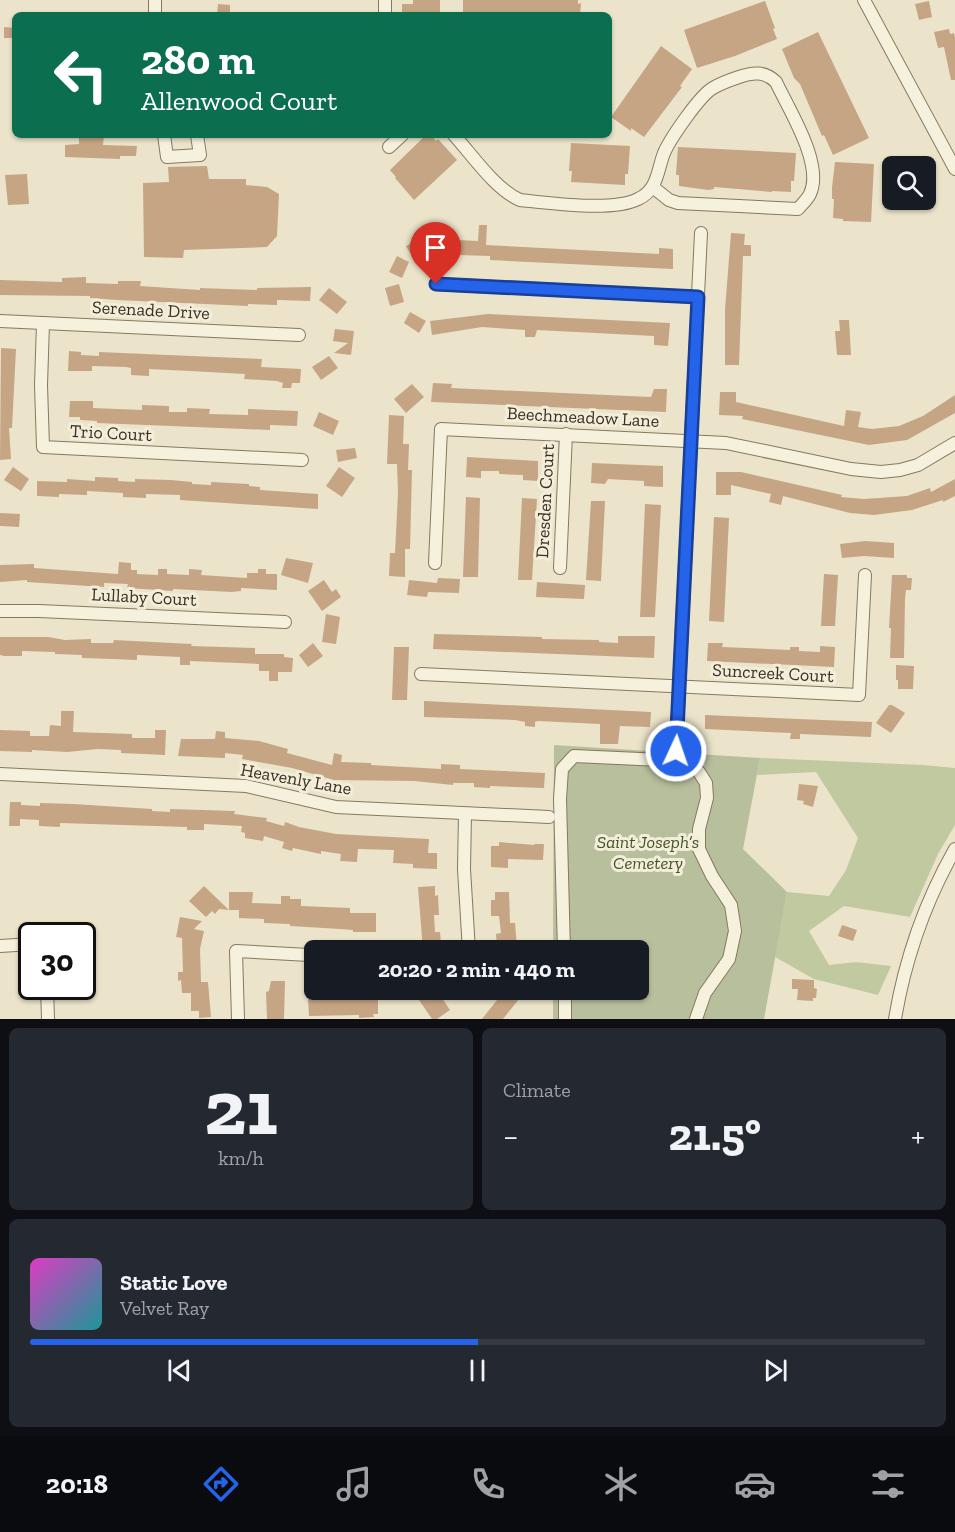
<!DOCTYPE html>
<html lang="en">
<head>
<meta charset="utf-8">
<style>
  :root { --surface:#171b24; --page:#242831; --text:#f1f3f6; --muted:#9ea1a6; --line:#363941; --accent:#2563eb }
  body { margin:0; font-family:"Zilla Slab",serif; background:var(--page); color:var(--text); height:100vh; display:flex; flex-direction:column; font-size:22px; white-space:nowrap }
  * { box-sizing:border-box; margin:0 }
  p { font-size:20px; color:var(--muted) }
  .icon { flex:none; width:33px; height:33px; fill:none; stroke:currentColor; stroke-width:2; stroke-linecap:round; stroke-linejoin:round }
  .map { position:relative; height:1019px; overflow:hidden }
  .details { display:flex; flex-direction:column; gap:9px; padding:9px; background:#0d0f14; flex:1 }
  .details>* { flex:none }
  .banner { position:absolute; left:12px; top:12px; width:600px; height:126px; border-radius:9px; box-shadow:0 2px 4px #0004; background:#0b6e4f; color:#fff; overflow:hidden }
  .tools { position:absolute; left:882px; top:156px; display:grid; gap:12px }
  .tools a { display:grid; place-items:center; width:54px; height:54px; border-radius:9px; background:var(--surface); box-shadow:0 2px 4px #0004; font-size:30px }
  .speed { position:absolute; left:18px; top:922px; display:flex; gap:12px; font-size:30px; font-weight:700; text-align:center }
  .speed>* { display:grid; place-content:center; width:78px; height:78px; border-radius:50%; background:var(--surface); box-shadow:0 2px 4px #0004; line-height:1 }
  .speed .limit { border:3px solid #111; border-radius:9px; background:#fff; color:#111 }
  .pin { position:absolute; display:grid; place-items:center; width:51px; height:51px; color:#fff; margin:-62px -26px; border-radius:50% 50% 50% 0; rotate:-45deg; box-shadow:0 0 6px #0007 }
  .pin .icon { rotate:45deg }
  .me { position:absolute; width:66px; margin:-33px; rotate:3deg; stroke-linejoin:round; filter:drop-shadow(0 0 4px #0008) }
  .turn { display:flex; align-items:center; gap:21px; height:126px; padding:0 30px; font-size:27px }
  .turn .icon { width:78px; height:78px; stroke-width:2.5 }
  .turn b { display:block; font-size:42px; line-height:51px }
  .big { font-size:45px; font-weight:700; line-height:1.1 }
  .details .widget { flex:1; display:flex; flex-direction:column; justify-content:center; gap:9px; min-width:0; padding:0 21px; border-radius:9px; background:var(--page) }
  .details .dial { align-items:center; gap:0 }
  .dial b { font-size:78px; line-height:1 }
  .song { display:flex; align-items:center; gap:18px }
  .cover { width:72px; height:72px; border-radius:9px; background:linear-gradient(135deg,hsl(310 70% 55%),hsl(180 70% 35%)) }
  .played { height:6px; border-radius:3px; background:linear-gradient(90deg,var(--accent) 50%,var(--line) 50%) }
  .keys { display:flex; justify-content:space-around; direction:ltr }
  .heat { display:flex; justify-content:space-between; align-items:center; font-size:33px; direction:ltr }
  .details .tiles { flex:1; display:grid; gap:9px; grid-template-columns:1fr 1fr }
  .widget:last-child { grid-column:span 2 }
  .trip { position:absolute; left:304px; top:940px; width:345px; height:60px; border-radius:9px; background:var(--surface); box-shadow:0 2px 4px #0004; font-weight:700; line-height:60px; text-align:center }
  .tabs { display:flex; height:96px; justify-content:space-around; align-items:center; background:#090b0e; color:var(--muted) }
  .tabs .icon { width:42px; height:42px }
  .tabs .current { color:var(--accent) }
  .tabs b { font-size:27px; color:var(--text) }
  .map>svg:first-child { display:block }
  .green { fill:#c0c99f }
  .cemetery { fill:#b8bf9d }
  .building { fill:#c6a584 }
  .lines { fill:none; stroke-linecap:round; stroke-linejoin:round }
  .minor-casing { stroke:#877860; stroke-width:14 }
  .minor { stroke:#f6f1dd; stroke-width:12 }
  .route-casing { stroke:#184099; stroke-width:15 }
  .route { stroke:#2563eb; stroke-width:10 }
  .labels { text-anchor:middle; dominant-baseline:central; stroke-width:6; stroke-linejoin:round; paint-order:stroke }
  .street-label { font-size:18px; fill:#392f22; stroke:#f3eed9 }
  .park-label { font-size:18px; font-style:italic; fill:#45532a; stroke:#f3eed9 }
</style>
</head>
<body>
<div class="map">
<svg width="955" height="1019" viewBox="0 0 955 1019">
  <rect width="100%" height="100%" fill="#ebe4ca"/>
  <!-- green -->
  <path class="green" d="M760,758l163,7 32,3v57l-17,29 -28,63 -66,-11 -35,25 20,34 27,-3 35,4 -13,29 -64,-16 -39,-22 12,-65 42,4 17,-26 12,-32 -42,-66 -59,3z"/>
  <!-- cemetery -->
  <path class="cemetery" d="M554,745l206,13 -17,91 44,43 -23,127h-211v-29h86v-39h-86z"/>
  <!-- building -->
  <g class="building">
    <path d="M413,0h27v15h-38v-11h11z"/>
    <path d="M463,0h115v4l3,-1 -1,12h-117z"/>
    <path d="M765,1l10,27 -2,1 4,10 -42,17 -38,12 -13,-38z"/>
    <path d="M929,1l3,16 -13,3 -4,-16z"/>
    <path d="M218,4l12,1v10h-13z"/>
    <path d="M4,27l11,1v10h-11z"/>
    <path d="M949,29l1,5 4,-1 1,5v42h-4l-7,-33 -6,1 -4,-16z"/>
    <path d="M818,32l51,106 -36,17 -9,-20 -2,1 -22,-52 -6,-6 -12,-29z"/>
    <path d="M661,46l31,23 -12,17 2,1 -38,50 -13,-9v3l-20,-14z"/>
    <path d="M79,135h25l-1,10 34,1 -1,10h-16v3l-55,-2v-12l14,-1z"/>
    <path d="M426,135h5l5,6 2,-2 19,21 -43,40 -19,-22 1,-1 -6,-7z"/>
    <path d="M571,143l59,3 -2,28h-3v11l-54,-3 1,-11h-3z"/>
    <path d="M678,147l118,6 -2,28h-3v11l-19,-1v1l-58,-5v2l-6,1 -29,-4v-11h-3z"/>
    <path d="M835,162l39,2 -3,58 -28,-1v-2l-10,-1 1,-19h-2v-12z"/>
    <path d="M207,166l2,13h37v6l21,2 12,7 -2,42 -10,11 -83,3 -1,8 -39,-1 -1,-74 26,-1 -1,-15z"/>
    <path d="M27,174l2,30 -21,1 -3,-30z"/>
    <path d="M479,225h8l-1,20 173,9v-6l14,1v20l-183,-9v-4l-33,-1 -20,-5 3,-14 18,4 20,1z"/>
    <path d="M731,233l14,1 -1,11h7v11h-8l-4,109h-14v-55z"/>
    <path d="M422,238l6,12 -15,8 -7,-12z"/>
    <path d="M397,256l12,6 -7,16 -13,-6z"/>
    <path d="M86,277v6l32,1v-3h23l-1,5 60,4v-2l57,2v-2l54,-1 -1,14 -33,-1v5l-29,-1v2l-131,-6 -27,-2v-2l-90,-1v-15l62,2v-4z"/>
    <path d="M399,284l5,18 -14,4 -5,-18z"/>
    <path d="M329,288l18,14 -10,12 -18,-14z"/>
    <path d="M410,312l16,9 -7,12 -15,-10z"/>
    <path d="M488,314l182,9 -2,23 -14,-1v-9l-117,-6 -2,7h-10v-7l-43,-3 -50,8 -2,-14z"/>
    <path d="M839,320h10l2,35h-14l-2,-24h5z"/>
    <path d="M335,329l19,2 -3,24 -17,-2 14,-10 -15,-2z"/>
    <path d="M1,348l15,1 -4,79h-3l2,31 -11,1z"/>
    <path d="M69,351l12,1v3l18,1v-4l163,7 -1,8 40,2 -1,14h-8l-1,5h-9l1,-5 -6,-2 -33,-2 1,-5 -55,-3 -41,-2v7l-18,-1v-7l-5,-1 -34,-1v5h-24z"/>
    <path d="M329,356l9,12 -17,12 -9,-13z"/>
    <path d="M433,383l19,1 -1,4 200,9 3,-8h13l-1,23 -235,-10z"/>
    <path d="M412,384l12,13 -18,16 -12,-14z"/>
    <path d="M720,392h16v10l108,24 2,-16 15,2 -3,15 14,2 27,-3 24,-10 32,-21v18l-48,27 -38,5 -127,-26 1,-3 -24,-1z"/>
    <path d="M70,401h23v7l49,2v-5l27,1v6h18v-4l23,1 -1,5 39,1v-6l50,2 -1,15 -27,-1v5l-173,-7v-2l-17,-1v-3h-11z"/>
    <path d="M319,412l20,9 -6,14 -20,-9z"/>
    <path d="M389,415l15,1 -1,28h6l-1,26h4l-2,79h-5v28l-16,-1 1,-23h5l3,-60 -1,-29h-10z"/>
    <path d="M355,448l2,10 -19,4 -2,-12z"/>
    <path d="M467,457l71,4v20l-15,-1v-5l-24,-1v-3h-18v7l-15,-1z"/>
    <path d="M592,463l71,3v21l-19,-1v-5l-36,-2 -3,5 -14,-1z"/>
    <path d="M13,467l16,12 -8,12 -17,-11z"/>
    <path d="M339,467l16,11 -13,19 -16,-11z"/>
    <path d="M716,472h25l101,23 -1,2 23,2 43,-3 23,-8 1,4 24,-13v17l-12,6v-2l-31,10 -38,5 -24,-2 -67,-17 -2,9 -12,-3 2,-8 -40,-9v10h-15z"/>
    <path d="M95,477l23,1v3l17,1v-3l36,1 21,2v2l19,1v-3l38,2v2l11,1v3l58,4v15l-138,-9v-5l-34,-1v4l-23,-1v-4l-36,-2v4l-28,-1v3l-22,-1v-15l30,1v-3l28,2z"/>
    <path d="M466,497l14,1 -2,79h-15z"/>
    <path d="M522,498l15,1 -5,81h-14z"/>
    <path d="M591,501h14l-4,80 -15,-1z"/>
    <path d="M645,504l16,1 -6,112h-15z"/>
    <path d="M0,513l20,1 -1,13 -19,-1z"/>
    <path d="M714,517l15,1 -5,104 -15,-1z"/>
    <path d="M865,541l29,2v15l-30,-2 -22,2 -2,-14z"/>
    <path d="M286,558l27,5 -5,20 -27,-8z"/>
    <path d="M119,562l12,1v7h6v4l21,1v-6h9v5l22,1v-6l13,1 -1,5 46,3v-5h11v-4h8v5h11v16l-36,-2v3l-9,1 -59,-3v2l-46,-3 1,-4 -24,-1v4l-77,-5v-2l-27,2v-17l34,-1v4l84,6z"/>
    <path d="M824,574l14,1 -3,51h-14z"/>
    <path d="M892,575h15v3h5l-1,12h-5l-1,9 -1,59h-14l1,-30h-2z"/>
    <path d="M438,578l22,1 -1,14 -31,-1 -1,5 -20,-2 2,-15 28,3z"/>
    <path d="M324,580l8,12 4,-3 5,8 -19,14 -14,-20z"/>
    <path d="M537,582l48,3 -1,14 -48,-2z"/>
    <path d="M326,614l14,3 -4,27 -14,-2z"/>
    <path d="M434,634l108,3v2l57,1v2l19,1v-7h37l-1,22 -221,-9z"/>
    <path d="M0,637h48l17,3 26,-1v4h22l1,-3 78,4 -1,2 64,2v6h29v3l9,1 -1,14h-14v9h-9v-10h-10v-7l-69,-3v4h-10v-8l-43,-2v5l-24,-1 -31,-1v-3l-27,-1v-2l-33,-1v5h-18l-4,-1z"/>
    <path d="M313,643l10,13 -15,11 -9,-12z"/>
    <path d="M708,643h15l-1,4 68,3v-3h9v4l21,1v-6l15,1 -1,20 -127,-6z"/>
    <path d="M394,647h15l-2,53h-15z"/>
    <path d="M896,665l18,1 -1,23h-15v-9h-2z"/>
    <path d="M424,701l227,11 -1,15 -30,-1 -2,18h-18v-20l-62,-3 -3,1v5l-10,-1v-4l-10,-2 -91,-3z"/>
    <path d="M889,705h3l13,8 -14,20 -15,-10z"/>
    <path d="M61,711h13l-1,21 59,2v4h23v-8h11l-1,25 -44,-2v-3l-23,-1 -31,3 -35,-2v2l-32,-1v-21l30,1v5h19l1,-11 11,1z"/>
    <path d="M705,715l167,7 -1,15 -71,-3v5h-10l1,-6 -86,-4z"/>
    <path d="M216,731l9,1v6l34,3 29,8 -1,4 45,12 2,-12 8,2 -1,7 30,1v2l70,4v-5l19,1v4l85,4 -1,15 -54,-2v2l-16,-1v-4h-21v2l-39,-4 -80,-1 -42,-12 -50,-9 1,-4 -18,-2v5l-47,-2 3,-17h34z"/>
    <path d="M799,784l19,2 -5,21 -10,-3 1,-3 -7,-1z"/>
    <path d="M10,802h11v3l19,1v-3l33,1 79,5v2l18,1v-3l65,2 -1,3 33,4 -1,3 18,5 1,-4 14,5 37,7 93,5 -1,14h9v16l-24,-1v-4l-20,-1 1,-13 -36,-1 -1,13 -17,-1 1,-7 -20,-3v3l-28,-6 -1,3 -10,-3 2,-6 -20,-6 -1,5 -18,-3v-5l-4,-1 1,-6 -38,-2v6h-17v-3l-127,-4v4l-21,-1v-6l-19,-1v7h-11z"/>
    <path d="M499,842l35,3 1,-1h9l-1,16 -35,-1v9l-17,-1v-21h8z"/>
    <path d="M204,886l25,24 -10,-1 -4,5 -3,-3 -6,6 -17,-16z"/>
    <path d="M435,886v10l3,-1 1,20h-5l1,17h5l1,12h-5v7h-13l-5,-64z"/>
    <path d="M229,892h24l-1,11 29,1v-8h9v3h11v7l49,2v5h26v19h-23v-2l-13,-1 -50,-3v-2l-26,-1v-4l-25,-1v-8h-10z"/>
    <path d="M495,892h14l1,31h5l2,24 -20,1 -1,-14 5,-1 -2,-17h-8v-16h4z"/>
    <path d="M180,917l22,4 -8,8 10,2 -4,18 1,33h7l3,35 -12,1v-7h-8v-18h-9l-1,-13 -3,1v-9h5l-1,-34 -6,-1z"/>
    <path d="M842,925l15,5 -4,11 -15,-5z"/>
    <path d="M792,979l22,1v8l3,1 -1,9h-3v3l-16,-1 1,-11h-6z"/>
    <path d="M271,981h14l-1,38h-17l-1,-27 3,-1z"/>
    <path d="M427,990h5l4,6 3,-2 11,16 -13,9h-5l-15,-22z"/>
    <path d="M505,990l14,9 -16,20h-21z"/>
    <path d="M353,995v4h25v15h-5l1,3 -15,1v-3l-50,1 -1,-17z"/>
  </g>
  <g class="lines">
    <defs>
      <g id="minor">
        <path d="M864,0l91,169"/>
        <path d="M155,15v-15"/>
        <path d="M385,15v-15"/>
        <path d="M164,135l3,22 33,-2 -3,-20"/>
        <path d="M454,135c19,21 41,54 66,65 29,3 93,12 118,-1 20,-9 19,-28 26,-46 6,-14 36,-58 49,-65 8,-5 17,-8 26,-11 14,-5 26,-6 37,5 13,28 48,82 34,112 -3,6 -8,10 -12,15l-120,-6 -9,-3 -15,-12"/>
        <path d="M389,147l13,-12"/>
        <path d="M436,284l262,13"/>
        <path d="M0,321l299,14"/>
        <path d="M43,323l-2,62 2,62 259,13"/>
        <path d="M435,563l6,-134 285,14 125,26 30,3 19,-2 18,-5 37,-22"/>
        <path d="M560,568l6,-134"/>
        <path d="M0,611h39l246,11"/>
        <path d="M421,674l438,21 6,-120"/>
        <path d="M676,751l25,-518"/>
        <path d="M0,774l246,12 90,21 213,10"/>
        <path d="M465,814l-1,55 5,82"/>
        <path d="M0,946l32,-2"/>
        <path d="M564,951l-4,-152 2,-30 12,-13 109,5 16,11 7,11 1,15 -8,31v20l13,27 19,29 4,26 -6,28 -24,34 -9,26"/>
        <path d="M47,987l1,32"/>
        <path d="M565,990v29"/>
        <path d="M238,1019l-2,-68 73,4 6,2"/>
        <path d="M895,1019c10,-60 30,-117 60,-170"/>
      </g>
    </defs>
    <!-- minor casing -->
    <use href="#minor" class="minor-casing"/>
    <!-- minor -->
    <use href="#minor" class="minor"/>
  </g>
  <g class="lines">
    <defs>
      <path id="route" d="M436,284l262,13 -22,454"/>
    </defs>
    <!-- route casing -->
    <use href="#route" class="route-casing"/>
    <!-- route -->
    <use href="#route" class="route"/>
  </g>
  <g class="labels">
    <!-- street labels -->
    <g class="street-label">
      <text transform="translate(151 310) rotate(3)">Serenade Drive</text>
      <text transform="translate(583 417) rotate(3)">Beechmeadow Lane</text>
      <text transform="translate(111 433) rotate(3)">Trio Court</text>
      <text transform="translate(545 501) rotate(-87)">Dresden Court</text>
      <text transform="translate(144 597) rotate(3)">Lullaby Court</text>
      <text transform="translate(773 673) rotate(3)">Suncreek Court</text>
      <text transform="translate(296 779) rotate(10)">Heavenly Lane</text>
    </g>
    <!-- park labels -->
    <g class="park-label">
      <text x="648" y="842">Saint Joseph’s<tspan x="648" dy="21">Cemetery</tspan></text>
    </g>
  </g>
</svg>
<div class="tools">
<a><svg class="icon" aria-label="search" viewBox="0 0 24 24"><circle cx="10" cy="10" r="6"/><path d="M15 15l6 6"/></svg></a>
</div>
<div class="speed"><div class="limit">30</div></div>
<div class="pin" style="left:436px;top:284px;background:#d93025"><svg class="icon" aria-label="arrive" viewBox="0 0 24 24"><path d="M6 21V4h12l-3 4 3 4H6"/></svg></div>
<svg class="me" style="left:676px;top:751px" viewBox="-20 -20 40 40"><circle r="17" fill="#2563eb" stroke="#fff" stroke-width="3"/><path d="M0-11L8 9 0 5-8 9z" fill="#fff"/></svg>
<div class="trip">20:20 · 2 min · 440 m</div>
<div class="banner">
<div class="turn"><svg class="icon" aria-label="left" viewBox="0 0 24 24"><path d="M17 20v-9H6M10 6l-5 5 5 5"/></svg><div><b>280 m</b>Allenwood Court</div></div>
</div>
</div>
<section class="details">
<div class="tiles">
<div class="widget dial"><b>21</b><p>km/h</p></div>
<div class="widget"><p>Climate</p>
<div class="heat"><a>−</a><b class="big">21.5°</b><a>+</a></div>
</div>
<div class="widget">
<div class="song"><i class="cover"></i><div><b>Static Love</b><p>Velvet Ray</p></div></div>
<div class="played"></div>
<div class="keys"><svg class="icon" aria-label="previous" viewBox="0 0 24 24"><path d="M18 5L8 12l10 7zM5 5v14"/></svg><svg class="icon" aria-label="pause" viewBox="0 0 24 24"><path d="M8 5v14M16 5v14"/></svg><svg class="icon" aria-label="next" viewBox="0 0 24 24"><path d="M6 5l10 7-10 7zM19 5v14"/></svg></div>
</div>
</div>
</section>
<nav class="tabs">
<b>20:18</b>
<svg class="icon current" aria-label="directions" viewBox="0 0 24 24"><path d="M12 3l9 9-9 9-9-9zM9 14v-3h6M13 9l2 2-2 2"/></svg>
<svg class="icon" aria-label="music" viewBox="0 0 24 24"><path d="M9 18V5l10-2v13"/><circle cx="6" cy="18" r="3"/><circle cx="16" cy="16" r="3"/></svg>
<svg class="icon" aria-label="phone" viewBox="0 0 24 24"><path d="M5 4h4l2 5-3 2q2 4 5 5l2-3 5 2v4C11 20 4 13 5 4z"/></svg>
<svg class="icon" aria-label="climate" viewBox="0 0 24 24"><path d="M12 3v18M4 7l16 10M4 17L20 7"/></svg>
<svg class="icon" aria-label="car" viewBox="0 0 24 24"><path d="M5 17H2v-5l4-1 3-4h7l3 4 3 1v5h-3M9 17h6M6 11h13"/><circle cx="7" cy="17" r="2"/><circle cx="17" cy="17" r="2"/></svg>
<svg class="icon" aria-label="filters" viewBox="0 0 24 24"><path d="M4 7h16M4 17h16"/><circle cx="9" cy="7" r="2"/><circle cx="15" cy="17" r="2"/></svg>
</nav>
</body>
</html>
